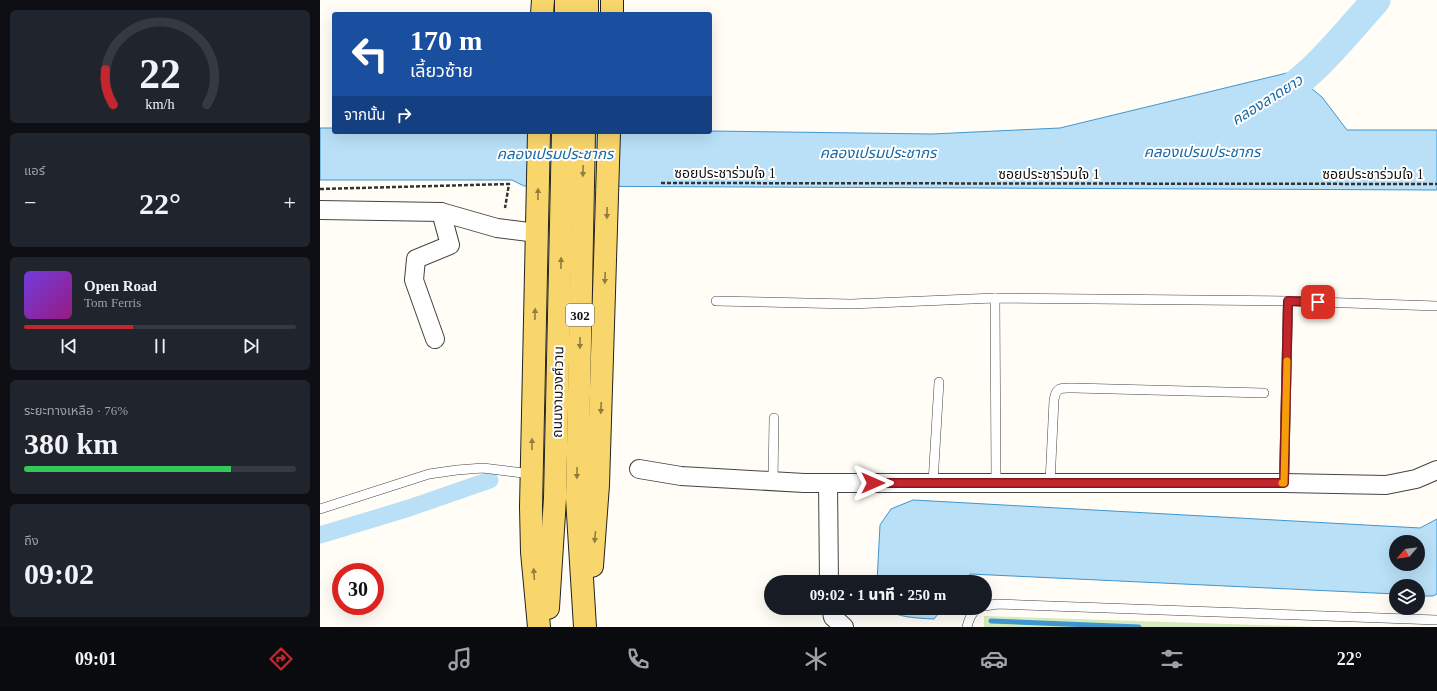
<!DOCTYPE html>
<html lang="th">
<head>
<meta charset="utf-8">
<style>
  :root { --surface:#171b24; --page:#20242c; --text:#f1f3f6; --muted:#9ea1a6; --line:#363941; --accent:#c4262e }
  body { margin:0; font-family:"Times New Roman","Noto Sans Thai",serif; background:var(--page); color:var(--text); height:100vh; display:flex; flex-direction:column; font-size:15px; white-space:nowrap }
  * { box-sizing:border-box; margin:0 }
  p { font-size:13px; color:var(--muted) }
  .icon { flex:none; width:22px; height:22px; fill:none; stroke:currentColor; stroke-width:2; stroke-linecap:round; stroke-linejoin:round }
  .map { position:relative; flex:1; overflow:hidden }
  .details { display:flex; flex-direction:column; gap:10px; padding:10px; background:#0d0f14; width:320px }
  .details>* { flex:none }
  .hud { position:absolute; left:12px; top:12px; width:380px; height:122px; border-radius:4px; box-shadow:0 4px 16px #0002; background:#1a4fa0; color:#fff; overflow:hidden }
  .needle { width:26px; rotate:242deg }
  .buttons { position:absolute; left:1069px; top:535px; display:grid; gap:8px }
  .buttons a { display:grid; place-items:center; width:36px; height:36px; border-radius:50%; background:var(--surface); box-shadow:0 4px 16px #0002; font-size:20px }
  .speed { position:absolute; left:12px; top:563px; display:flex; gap:8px; font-size:20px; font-weight:700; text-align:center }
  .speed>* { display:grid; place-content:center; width:52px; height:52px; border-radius:50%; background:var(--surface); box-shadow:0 4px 16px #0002; line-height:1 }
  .speed .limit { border:6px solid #d22; background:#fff; color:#111 }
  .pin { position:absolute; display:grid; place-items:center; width:34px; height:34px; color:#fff; margin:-17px; border-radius:8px; box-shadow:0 2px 6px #0006 }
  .me { position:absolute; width:44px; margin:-22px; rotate:90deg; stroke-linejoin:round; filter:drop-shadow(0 0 3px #0008) }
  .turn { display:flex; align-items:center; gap:14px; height:84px; padding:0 12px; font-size:18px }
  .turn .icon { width:52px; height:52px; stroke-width:2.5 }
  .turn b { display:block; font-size:28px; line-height:34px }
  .then { display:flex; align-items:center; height:38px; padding:0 12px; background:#0003; gap:8px; font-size:15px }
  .big { font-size:30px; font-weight:800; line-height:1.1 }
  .details .widget { flex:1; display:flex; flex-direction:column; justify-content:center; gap:6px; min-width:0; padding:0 14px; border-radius:6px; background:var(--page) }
  .details .dial { align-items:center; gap:0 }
  .dial svg { height:104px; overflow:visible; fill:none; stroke:var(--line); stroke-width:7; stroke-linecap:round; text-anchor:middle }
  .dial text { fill:var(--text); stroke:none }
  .song { display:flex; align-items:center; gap:12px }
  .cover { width:48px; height:48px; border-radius:6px; background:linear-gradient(135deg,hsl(260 70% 55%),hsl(310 70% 35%)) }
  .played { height:4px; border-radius:2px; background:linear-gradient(90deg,var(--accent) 40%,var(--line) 40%) }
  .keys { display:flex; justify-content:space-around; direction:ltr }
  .heat { display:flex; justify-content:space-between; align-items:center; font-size:22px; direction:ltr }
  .charge { height:6px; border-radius:3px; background:linear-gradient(90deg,#34c759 76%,var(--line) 0) }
  .trip { position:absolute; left:444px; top:575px; width:228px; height:40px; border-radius:20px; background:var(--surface); box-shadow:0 4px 16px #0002; font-weight:800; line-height:40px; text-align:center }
  .menu { display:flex; height:64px; justify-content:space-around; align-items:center; background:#090b0e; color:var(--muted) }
  .menu .icon { width:28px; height:28px }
  .menu .on { color:var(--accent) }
  .menu b { font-size:18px; color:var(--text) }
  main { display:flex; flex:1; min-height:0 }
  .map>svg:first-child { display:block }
  .green { fill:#d5ebbd }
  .water { fill:#b9e0f7; stroke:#3f96cf; fill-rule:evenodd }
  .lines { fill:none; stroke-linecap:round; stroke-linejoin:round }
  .stream { stroke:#3f96cf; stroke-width:5 }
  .canal { stroke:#b9e0f7; stroke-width:17 }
  .river { stroke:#b9e0f7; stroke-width:29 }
  .lane-casing { stroke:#444; stroke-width:10 }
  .street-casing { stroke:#444; stroke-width:20 }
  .primary-casing { stroke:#222; stroke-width:24 }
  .path { stroke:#333; stroke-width:2.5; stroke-dasharray:4 2; stroke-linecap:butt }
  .lane { stroke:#fff; stroke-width:9 }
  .street { stroke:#fff; stroke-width:18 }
  .primary { stroke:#f9d66b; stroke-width:22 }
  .oneway { fill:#917d42 }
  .route-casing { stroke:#7f191e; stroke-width:10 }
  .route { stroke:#c4262e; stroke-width:7 }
  .slow { stroke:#f59e0b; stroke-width:7 }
  .labels { text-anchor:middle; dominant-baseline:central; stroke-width:4; stroke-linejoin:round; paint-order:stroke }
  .shield { fill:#fff; stroke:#585858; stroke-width:1 }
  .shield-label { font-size:13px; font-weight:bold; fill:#111 }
  .street-label { font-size:14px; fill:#111; stroke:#fff }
  .water-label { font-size:15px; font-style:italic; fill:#1768a6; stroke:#fff }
</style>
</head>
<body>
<main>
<section class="details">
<div class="widget dial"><svg viewBox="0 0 100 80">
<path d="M14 69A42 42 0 1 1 86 69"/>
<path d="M14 69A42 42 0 0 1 8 42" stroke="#c4262e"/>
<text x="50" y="56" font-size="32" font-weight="700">22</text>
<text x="50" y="72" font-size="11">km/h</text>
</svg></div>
<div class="widget"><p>แอร์</p>
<div class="heat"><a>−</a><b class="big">22°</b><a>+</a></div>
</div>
<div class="widget">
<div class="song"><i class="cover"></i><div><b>Open Road</b><p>Tom Ferris</p></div></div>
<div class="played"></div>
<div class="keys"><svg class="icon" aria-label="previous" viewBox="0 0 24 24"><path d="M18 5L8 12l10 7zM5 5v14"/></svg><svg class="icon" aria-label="pause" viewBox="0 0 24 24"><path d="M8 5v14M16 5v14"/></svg><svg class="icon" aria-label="next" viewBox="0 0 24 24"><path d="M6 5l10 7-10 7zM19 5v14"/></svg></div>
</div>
<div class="widget"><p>ระยะทางเหลือ · 76%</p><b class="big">380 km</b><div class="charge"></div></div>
<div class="widget"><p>ถึง</p><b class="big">09:02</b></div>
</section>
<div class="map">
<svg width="1117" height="627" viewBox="0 0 1117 627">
  <rect width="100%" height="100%" fill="#fffdf5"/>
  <!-- green -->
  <path class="green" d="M664,616l336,11h-336z"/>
  <!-- water -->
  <g class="water">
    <path d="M971,72l31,25 25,33h90v60l-913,-4 -12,-6h-192v-52h14v4h376v-1l222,3 128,-6z"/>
    <path d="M593,500l507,28 17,-9v75l-4,2h-15v-10h-22v8l-426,-20 -8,8h-85l3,-57 11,-16zM1076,542h22v22h-22z"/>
    <path d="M564,608h59l-9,11c-17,-1 -36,-1 -50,-11z"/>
  </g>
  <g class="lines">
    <!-- stream -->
    <path class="stream" d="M671,621l148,6"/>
    <!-- canal -->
    <path class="canal" d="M0,535l89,-27 81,-28"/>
    <!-- river -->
    <path class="river" d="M949,102c43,-24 74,-65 107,-102"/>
    <defs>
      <g id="lane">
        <path d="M396,301l135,3 144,-6"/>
        <path d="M453,481l1,-63"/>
        <path d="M613,483l6,-101"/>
        <path d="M676,483l-1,-185 293,3 149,5"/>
        <path d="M730,483l4,-83c2,-14 8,-12 20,-12l190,5"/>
        <path d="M964,483l4,-182"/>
        <path d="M0,509l109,-35 28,-4 26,-2 48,6"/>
        <path d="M665,606l12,-2 440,16"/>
        <path d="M647,627c2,-8 4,-14 11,-19"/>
      </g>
      <g id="street">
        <path d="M0,210l121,2 56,16 40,5"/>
        <path d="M115,339l-21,-59 2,-21 34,-14 -9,-33"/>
        <path d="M319,469l42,7 123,7h480l102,2 30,-6 21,-9"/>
        <path d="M508,483l1,99"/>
        <path d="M511,608l2,9 11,10"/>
      </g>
      <g id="primary">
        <path d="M222,14l1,-14"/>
        <path d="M246,14v-14"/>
        <path d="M267,14v-14"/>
        <path d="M292,14v-14"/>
        <path d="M219,132l-8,375 1,45 7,75"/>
        <path d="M264,132l-7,366 8,129"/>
        <path d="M272,566l6,-81 11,-353"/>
        <path d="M228,608l7,-110 8,-366"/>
      </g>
    </defs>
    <!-- lane casing -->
    <use href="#lane" class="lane-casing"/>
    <!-- street casing -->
    <use href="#street" class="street-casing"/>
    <!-- primary casing -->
    <use href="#primary" class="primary-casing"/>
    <!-- path -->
    <g class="path">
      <path d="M341,183l776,1"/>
      <path d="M0,189l189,-5 -4,24"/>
    </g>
    <!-- lane -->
    <use href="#lane" class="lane"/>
    <!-- street -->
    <use href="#street" class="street"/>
    <!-- primary -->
    <use href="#primary" class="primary"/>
  </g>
  <!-- one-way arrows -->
  <defs><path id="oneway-solid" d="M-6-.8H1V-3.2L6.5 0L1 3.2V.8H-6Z"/></defs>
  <g class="oneway">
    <use href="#oneway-solid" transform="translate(263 171) rotate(91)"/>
    <use href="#oneway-solid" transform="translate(218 194) rotate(-89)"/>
    <use href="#oneway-solid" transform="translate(287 213) rotate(91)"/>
    <use href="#oneway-solid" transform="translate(241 263) rotate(-89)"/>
    <use href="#oneway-solid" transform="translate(285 278) rotate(92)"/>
    <use href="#oneway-solid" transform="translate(215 314) rotate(-89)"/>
    <use href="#oneway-solid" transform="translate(260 343) rotate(91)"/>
    <use href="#oneway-solid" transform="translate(281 408) rotate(92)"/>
    <use href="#oneway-solid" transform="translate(212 444) rotate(-89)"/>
    <use href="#oneway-solid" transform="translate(257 473) rotate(91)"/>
    <use href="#oneway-solid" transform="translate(275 537) rotate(95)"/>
    <use href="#oneway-solid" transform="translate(214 574) rotate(-94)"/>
  </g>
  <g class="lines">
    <defs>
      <path id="route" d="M553,483h411l4,-182 30,1"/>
    </defs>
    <!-- route casing -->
    <use href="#route" class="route-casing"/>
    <!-- route -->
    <use href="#route" class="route"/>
    <!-- slow -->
    <path class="slow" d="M962,483h2l3,-122"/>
  </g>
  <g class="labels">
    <!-- shield labels -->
    <rect class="shield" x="246" y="304" width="28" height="22" rx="3"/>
    <g class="shield-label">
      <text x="260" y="315">302</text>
    </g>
    <!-- street labels -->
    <g class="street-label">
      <text x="405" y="173">ซอยประชาร่วมใจ 1</text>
      <text x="729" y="174">ซอยประชาร่วมใจ 1</text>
      <text x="1053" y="174">ซอยประชาร่วมใจ 1</text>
      <text transform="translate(238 392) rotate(-89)">ถนนงามวงศ์วาน</text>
    </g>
    <!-- water labels -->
    <g class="water-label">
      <text transform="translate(947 100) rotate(-32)">คลองลาดยาว</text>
      <text x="882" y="152">คลองเปรมประชากร</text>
      <text x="558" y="153">คลองเปรมประชากร</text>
      <text x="235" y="154">คลองเปรมประชากร</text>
    </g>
  </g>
</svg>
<div class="buttons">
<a><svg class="needle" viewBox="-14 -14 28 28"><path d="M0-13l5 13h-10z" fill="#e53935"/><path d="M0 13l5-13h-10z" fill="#9ea1a6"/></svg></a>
<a><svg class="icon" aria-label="layers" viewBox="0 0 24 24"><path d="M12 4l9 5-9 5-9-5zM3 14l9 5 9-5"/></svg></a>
</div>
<div class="speed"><div class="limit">30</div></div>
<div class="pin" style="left:998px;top:302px;background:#d93025"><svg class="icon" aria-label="arrive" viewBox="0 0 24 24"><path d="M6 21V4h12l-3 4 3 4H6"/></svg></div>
<svg class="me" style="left:553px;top:483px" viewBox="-20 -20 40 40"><path d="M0-17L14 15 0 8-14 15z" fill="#c4262e" stroke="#fff" stroke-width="4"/></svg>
<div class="trip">09:02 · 1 นาที · 250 m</div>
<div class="hud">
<div class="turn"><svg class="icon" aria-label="left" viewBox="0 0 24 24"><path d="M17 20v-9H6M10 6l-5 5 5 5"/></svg><div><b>170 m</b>เลี้ยวซ้าย</div></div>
<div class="then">จากนั้น<svg class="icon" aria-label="right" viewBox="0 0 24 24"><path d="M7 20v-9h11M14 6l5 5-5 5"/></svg></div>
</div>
</div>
</main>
<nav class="menu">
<b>09:01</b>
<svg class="icon on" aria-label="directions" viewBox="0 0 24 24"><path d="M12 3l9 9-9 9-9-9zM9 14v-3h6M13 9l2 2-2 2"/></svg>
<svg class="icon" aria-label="music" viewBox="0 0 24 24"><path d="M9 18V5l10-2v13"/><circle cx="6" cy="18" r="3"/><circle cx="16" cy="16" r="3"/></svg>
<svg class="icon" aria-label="phone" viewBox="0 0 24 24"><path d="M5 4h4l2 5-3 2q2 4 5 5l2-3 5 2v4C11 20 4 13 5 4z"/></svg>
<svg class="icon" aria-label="climate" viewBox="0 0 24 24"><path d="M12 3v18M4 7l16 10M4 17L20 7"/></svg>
<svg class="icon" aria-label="car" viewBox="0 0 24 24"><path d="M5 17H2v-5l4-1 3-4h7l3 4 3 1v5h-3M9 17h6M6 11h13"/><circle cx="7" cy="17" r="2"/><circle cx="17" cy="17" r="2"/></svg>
<svg class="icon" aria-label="filters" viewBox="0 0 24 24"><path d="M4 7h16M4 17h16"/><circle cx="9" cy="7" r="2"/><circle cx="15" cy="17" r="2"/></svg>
<b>22°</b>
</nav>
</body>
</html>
